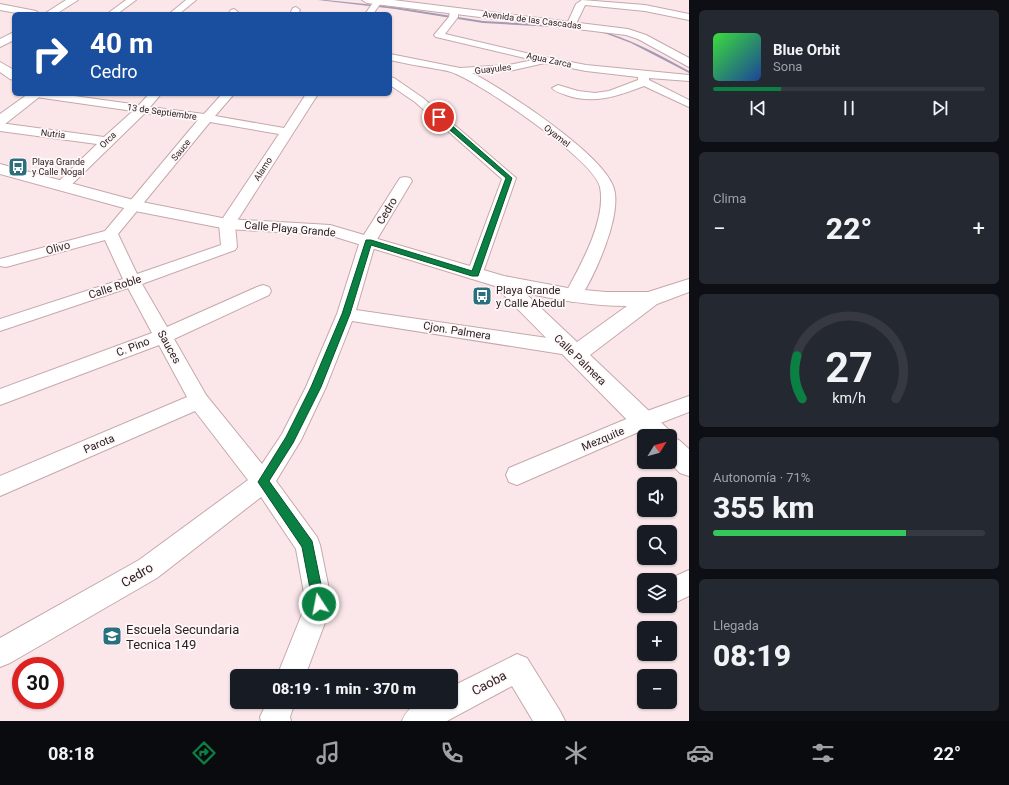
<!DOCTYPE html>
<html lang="es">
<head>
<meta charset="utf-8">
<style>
  :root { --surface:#171b24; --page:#242831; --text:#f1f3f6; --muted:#9ea1a6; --line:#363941; --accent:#0b8043 }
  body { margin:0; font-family:Roboto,sans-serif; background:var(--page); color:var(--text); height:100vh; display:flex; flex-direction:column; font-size:15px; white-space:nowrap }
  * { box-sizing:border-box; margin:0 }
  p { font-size:13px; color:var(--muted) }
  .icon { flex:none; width:22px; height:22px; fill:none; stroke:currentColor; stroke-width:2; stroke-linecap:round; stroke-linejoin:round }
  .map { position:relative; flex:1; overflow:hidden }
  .sheet { display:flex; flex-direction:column; gap:10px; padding:10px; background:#0d0f14; width:320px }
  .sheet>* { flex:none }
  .top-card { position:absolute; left:12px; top:12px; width:380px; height:84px; border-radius:6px; box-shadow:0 1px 3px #0004; background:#1a4fa0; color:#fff; overflow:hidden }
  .needle { width:26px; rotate:53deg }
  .buttons { position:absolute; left:637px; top:429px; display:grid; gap:8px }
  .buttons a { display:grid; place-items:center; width:40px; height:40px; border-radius:6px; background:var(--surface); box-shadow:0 1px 3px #0004; font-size:20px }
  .speed { position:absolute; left:12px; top:657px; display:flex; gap:8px; font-size:20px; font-weight:700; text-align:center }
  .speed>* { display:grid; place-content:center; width:52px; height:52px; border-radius:50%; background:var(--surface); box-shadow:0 1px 3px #0004; line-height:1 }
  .speed .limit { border:6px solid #d22; background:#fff; color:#111 }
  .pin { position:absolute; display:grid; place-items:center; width:34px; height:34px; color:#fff; margin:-17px; border:2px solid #fff; border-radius:50%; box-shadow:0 1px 4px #0007 }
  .me { position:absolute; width:44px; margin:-22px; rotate:349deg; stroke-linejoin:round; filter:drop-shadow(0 0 3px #0008) }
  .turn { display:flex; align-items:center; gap:14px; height:84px; padding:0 12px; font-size:18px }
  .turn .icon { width:52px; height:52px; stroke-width:2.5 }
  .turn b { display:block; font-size:28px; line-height:34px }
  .big { font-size:30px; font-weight:800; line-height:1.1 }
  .sheet .tile { flex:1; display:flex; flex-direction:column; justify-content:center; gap:6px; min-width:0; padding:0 14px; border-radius:6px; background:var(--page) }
  .sheet .dial { align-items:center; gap:0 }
  .dial svg { height:104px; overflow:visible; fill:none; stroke:var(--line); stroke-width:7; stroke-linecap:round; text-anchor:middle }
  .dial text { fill:var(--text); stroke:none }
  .song { display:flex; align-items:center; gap:12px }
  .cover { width:48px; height:48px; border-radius:6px; background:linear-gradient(135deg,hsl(120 70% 55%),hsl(220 70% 35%)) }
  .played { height:4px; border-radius:2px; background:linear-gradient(90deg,var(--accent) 25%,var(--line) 25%) }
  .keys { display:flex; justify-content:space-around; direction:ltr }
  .heat { display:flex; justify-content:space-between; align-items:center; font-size:22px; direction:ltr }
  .charge { height:6px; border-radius:3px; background:linear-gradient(90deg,#34c759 71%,var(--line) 0) }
  .trip { position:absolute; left:230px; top:669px; width:228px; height:40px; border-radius:6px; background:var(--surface); box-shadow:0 1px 3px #0004; font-weight:800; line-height:40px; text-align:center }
  .menu { display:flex; height:64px; justify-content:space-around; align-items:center; background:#090b0e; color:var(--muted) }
  .menu .icon { width:28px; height:28px }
  .menu .current { color:var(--accent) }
  .menu b { font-size:18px; color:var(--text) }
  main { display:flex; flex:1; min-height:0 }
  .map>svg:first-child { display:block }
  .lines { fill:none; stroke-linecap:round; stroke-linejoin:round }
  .stream { fill:#a699b4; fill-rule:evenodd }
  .street-casing { stroke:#c6a8ab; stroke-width:2 }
  .secondary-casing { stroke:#c6a8ab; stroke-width:2 }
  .street { fill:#fff; fill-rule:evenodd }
  .secondary { fill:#fff; fill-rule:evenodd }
  .route { fill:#0b8043; stroke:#07532c }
  .labels { text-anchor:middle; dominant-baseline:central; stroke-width:3.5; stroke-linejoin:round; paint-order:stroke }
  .far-street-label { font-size:9px; fill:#2d2123; stroke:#fff8f9 }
  .far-poi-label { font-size:9px; fill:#2d2123; stroke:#fff8f9; text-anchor:start }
  .street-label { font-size:11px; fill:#2d2123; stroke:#fff8f9 }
  .poi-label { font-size:11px; fill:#2d2123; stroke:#fff8f9; text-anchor:start }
  .near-street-label { font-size:13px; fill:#2d2123; stroke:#fff8f9 }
  .near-poi-label { font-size:13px; fill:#2d2123; stroke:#fff8f9; text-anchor:start }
</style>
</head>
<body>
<main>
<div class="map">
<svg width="689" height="721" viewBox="0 0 689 721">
  <rect width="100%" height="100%" fill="#fbe7e9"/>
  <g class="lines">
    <!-- stream -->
    <g class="stream">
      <path d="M318,0h8l69,7 88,14 71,4 1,1 -1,1 -71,-4 -88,-14z"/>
      <path d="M595,29c34,9 63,25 94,42v2l-58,-30 -24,-9 -13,-3z"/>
    </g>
    <defs>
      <g id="street">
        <path d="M126,0h10l-19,14h-10z"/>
        <path d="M186,0h10l-17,14h-10z"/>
        <path d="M375,0h8l-10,14h-8z"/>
        <path d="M582,0l63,5 44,9v6l-44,-9 -60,-6 -10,21h-6l-2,-2 9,-20z"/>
        <path d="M0,4l36,7 4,3h-18l-22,-4z"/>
        <path d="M296,7l4,3 -2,4h-8l3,-6z"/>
        <path d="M454,8l4,3v6l-13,17 85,20 56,11 103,10v6l-40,-3v2l40,20v7l-45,-21c-26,10 -51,19 -78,9 -5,-2 -11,-3 -14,-7l6,-3 20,6 17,2 14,-2 29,-11v-3l-52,-6 -41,-8 -36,8 -37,2c33,17 129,80 141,113 11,27 -19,91 -34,114l-6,2 -6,-2 -3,-4c15,-28 43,-76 36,-109 -6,-27 -117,-102 -144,-113 -8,-4 -16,-4 -24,-6 -14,-2 -28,-5 -42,-8v-6l70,14 49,-3 24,-5 -97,-23 -2,-2 15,-18 1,-6z"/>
        <path d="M234,9l4,3 -1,2h-9l3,-4z"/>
        <path d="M390,77l4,1 29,20 93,80 -35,100 -6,1 -6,-1 -2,-4 35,-95 -87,-77 -25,-17z"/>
        <path d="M30,94h30l79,11 10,-11h12l-11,13 54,7 18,-20h12l-19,22 69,12 22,-34h12l-83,130 2,23 -2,3 -93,34 25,43 90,-40 6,-2 6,2 2,4 -2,4 -95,44 32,56 56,69 20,-30 24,-47 31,-73 23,-73 40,-63 5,-1 5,1 2,3 -36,60 -20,69 212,31 7,2 2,5 -2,5 -7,2 -216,-34 -26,66 -25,53 -25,41 41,56 3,8 12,59 -27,72h-28l29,-72 -10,-55 -35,-52 -104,81 -147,85 -10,4v-29l139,-78 109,-80 -53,-69 -195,85v-20l187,-79 -28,-52 -159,60v-16l152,-56 -24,-45 -128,43v-12l123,-40 -18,-39 -99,27 -6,-1v-7l105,-28 93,-111 -53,-7 -78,76 -5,1 -5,-1 -2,-3 2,-3 40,-39 -97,-13v-8l104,14 29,-26 -97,-14 -4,-1zM210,122l69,12 -60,90 2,21 -84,29 -19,-40z"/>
        <path d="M689,396v16l-39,15 -133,58 -8,-3 -3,-7 3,-7 127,-53z"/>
        <path d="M689,570v26l-19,9v-25h-3z"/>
        <path d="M517,654l10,4 33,53 5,10h-32l-21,-35 -65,35h-45c9,-22 28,-19 49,-19v-15z"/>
        <path d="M267,702h28l-5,15 1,4h-30l-1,-4z"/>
      </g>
      <g id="secondary">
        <path d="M66,0h12l-22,14h-12z"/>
        <path d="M362,0h31l235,29 18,6 43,23v9l-51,-28 -12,-4 -259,-32z"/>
        <path d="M14,32v8l-14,7v-8z"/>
        <path d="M0,62l14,8v10l-4,-1 -10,-7z"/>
        <path d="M28,94h15l-38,30 -5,1v-11z"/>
        <path d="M0,164l137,37 90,18 103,6 174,51 69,13 33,3h42l41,-13v13l-32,12 -67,51 78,74 3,8 8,3 10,9v27l-9,-3 -11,-11 1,-26 -26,1 -149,-151 -166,-51 -102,-6 -92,-18 -135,-37zM525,293c34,7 67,13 102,13l-50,36z"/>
      </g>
    </defs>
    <!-- street casing -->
    <use href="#street" class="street-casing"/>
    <!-- secondary casing -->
    <use href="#secondary" class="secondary-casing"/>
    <!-- street -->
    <use href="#street" class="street"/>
    <!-- secondary -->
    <use href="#secondary" class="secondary"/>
  </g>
  <!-- route -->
  <path class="route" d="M437,116h4l71,62 -34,98h-6l-101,-31 -21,69 -29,73 -28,56 -24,38 43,60 13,63 -1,5 -5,1 -4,-1 -2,-5 -11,-57 -44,-65 28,-45 25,-50 31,-73 24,-74h5l101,31 34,-93 -69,-59z"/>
  <!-- icons -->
  <defs>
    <symbol id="bus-square" viewBox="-11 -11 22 22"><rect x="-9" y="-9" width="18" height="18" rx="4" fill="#296f7d" stroke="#fff8f9"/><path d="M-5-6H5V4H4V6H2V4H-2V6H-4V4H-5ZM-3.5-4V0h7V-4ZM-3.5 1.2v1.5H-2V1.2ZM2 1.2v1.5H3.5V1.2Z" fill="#fff"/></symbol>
    <symbol id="school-square" viewBox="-11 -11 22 22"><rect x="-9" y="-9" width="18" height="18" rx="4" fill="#296f7d" stroke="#fff8f9"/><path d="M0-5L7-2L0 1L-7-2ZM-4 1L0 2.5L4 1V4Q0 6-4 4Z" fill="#fff"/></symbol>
  </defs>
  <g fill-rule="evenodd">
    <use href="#bus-square" x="7" y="156" width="22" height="22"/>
    <use href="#bus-square" x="471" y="285" width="22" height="22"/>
    <use href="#school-square" x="101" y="625" width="22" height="22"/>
  </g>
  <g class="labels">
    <!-- far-street labels -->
    <g class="far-street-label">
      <text transform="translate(532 20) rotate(7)">Avenida de las Cascadas</text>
      <text transform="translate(549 60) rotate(12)">Agua Zarca</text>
      <text transform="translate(493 69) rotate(-6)">Guayules</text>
      <text transform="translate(162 112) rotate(8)">13 de Septiembre</text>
      <text transform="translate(53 134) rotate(7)">Nutria</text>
      <text transform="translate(557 136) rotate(38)">Oyamel</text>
      <text transform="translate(108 140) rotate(-44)">Orca</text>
      <text transform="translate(181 150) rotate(-51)">Sauce</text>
      <text transform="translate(263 169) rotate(-57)">Alamo</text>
    </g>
    <!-- far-poi labels -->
    <g class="far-poi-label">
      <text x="32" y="162">Playa Grande<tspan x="32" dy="10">y Calle Nogal</tspan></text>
    </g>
    <!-- street labels -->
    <g class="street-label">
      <text transform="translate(387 211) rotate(-59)">Cedro</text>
      <text transform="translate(290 229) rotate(5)">Calle Playa Grande</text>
      <text transform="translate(58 248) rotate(-15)">Olivo</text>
      <text transform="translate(115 287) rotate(-18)">Calle Roble</text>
      <text transform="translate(457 331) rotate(9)">Cjon. Palmera</text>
      <text transform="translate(133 347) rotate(-21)">C. Pino</text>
      <text transform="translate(169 347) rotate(61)">Sauces</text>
      <text transform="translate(580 360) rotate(44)">Calle Palmera</text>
      <text transform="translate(603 439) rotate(-23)">Mezquite</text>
      <text transform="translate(99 444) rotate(-23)">Parota</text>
    </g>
    <!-- poi labels -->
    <g class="poi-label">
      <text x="496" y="290">Playa Grande<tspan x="496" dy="13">y Calle Abedul</tspan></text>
    </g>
    <!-- near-street labels -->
    <g class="near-street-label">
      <text transform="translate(137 575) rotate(-31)">Cedro</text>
      <text transform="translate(489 683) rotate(-28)">Caoba</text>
    </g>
    <!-- near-poi labels -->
    <g class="near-poi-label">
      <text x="126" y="629">Escuela Secundaria<tspan x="126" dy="15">Tecnica 149</tspan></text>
    </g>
  </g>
</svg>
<div class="buttons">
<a><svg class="needle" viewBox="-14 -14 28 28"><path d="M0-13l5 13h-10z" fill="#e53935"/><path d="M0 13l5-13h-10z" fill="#9ea1a6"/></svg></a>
<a><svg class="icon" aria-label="sound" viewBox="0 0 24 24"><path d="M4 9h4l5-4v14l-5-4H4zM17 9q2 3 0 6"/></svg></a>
<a><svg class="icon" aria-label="search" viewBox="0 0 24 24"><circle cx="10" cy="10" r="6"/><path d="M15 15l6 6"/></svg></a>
<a><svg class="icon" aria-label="layers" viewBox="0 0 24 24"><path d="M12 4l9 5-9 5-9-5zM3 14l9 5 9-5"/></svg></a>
<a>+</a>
<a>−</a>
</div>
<div class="speed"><div class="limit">30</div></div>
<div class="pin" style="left:439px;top:117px;background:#d93025"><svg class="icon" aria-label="arrive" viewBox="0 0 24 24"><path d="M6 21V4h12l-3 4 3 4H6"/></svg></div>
<svg class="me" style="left:319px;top:604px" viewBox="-20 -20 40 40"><circle r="17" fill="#0b8043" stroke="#fff" stroke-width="3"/><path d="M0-11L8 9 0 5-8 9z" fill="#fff"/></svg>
<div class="trip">08:19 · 1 min · 370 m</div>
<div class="top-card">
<div class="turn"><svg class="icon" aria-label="right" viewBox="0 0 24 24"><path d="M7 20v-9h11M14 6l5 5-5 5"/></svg><div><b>40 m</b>Cedro</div></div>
</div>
</div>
<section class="sheet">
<div class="tile">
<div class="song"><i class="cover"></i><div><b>Blue Orbit</b><p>Sona</p></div></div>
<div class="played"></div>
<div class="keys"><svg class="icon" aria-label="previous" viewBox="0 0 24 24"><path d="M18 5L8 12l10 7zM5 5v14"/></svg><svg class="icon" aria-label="pause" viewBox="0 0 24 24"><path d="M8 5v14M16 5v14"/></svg><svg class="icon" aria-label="next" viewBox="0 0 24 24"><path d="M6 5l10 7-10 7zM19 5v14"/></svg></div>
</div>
<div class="tile"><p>Clima</p>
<div class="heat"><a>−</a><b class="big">22°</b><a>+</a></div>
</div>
<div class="tile dial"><svg viewBox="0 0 100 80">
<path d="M14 69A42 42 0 1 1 86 69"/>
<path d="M14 69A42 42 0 0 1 10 36" stroke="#0b8043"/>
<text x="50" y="56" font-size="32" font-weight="700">27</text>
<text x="50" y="72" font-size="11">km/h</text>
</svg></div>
<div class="tile"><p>Autonomía · 71%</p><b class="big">355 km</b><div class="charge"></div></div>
<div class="tile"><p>Llegada</p><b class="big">08:19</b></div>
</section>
</main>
<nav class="menu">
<b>08:18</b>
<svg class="icon current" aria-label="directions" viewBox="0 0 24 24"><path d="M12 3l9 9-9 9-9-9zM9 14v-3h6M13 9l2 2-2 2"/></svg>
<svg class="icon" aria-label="music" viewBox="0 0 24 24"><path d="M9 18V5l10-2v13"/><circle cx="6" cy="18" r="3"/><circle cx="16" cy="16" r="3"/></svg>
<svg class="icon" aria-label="phone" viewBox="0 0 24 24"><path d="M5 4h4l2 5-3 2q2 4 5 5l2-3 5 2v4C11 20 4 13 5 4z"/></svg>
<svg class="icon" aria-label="climate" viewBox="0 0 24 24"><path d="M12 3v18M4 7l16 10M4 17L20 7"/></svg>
<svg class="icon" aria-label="car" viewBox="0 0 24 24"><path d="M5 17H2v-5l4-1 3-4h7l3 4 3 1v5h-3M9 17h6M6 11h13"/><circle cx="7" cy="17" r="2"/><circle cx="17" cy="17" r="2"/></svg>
<svg class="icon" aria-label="filters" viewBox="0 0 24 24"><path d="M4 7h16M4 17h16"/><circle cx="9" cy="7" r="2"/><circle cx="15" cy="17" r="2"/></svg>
<b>22°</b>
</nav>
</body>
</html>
